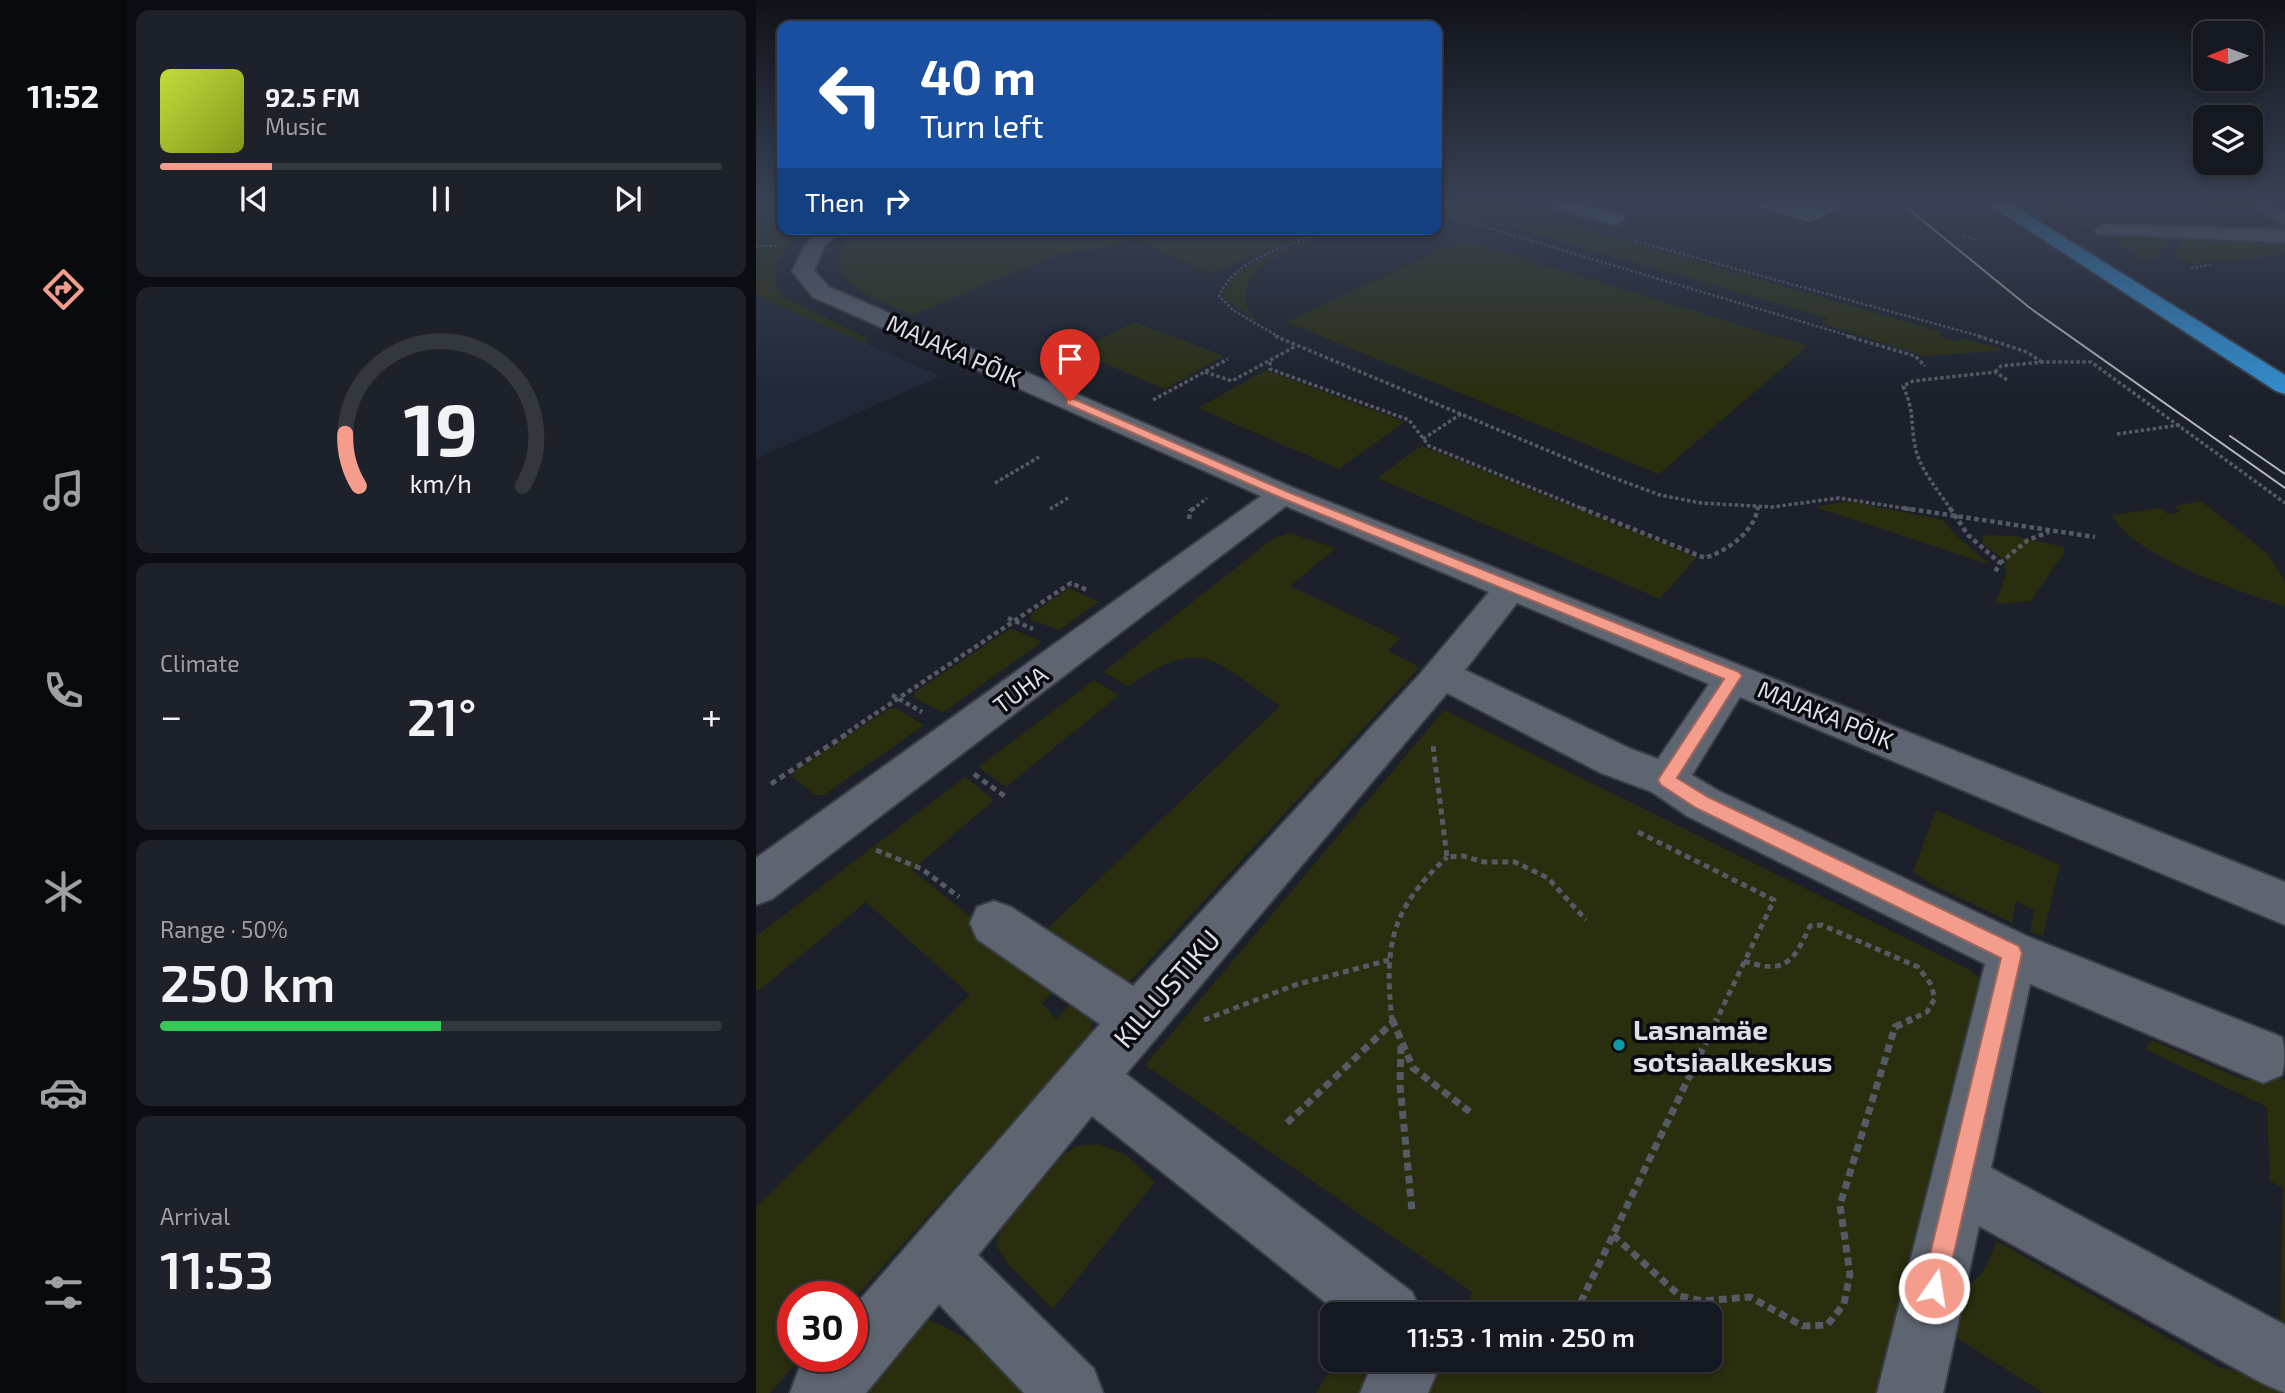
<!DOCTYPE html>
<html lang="en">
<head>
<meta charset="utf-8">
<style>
  :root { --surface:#141820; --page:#1d2129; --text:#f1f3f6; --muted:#9da0a5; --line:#33373e; --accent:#f49d8d }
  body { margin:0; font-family:"Exo 2",sans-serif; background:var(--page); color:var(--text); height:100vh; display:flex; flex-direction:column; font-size:26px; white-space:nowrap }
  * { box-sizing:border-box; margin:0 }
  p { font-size:23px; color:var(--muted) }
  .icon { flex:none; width:38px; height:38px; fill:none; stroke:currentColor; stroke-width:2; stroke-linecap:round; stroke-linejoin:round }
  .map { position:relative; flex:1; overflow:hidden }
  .drawer { display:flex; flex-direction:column; gap:10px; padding:10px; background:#0b0d12; width:630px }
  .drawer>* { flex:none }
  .banner { position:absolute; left:21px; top:21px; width:665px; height:214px; border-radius:14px; box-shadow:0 4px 10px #0003,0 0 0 2px var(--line); background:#1a4fa0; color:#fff; overflow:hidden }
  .needle { width:46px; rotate:269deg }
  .controls { position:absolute; left:1437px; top:21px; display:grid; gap:14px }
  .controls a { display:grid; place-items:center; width:70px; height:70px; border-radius:14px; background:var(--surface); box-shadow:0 4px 10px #0003,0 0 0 2px var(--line); font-size:35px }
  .speed { position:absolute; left:21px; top:1281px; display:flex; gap:14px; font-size:35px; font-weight:700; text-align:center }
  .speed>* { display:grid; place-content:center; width:91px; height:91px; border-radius:50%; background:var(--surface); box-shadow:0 4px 10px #0003,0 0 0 2px var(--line); line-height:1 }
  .speed .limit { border:10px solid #d22; background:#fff; color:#111 }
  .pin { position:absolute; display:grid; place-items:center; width:60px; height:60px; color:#fff; margin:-72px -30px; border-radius:50% 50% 50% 0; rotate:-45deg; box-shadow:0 0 7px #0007 }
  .pin .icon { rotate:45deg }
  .me { position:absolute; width:77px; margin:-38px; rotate:13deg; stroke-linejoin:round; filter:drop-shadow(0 0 5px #0008) }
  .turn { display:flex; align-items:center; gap:24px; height:147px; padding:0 28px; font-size:32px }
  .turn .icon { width:91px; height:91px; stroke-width:2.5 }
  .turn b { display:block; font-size:49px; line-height:60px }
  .then { display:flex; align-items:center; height:66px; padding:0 28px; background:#0003; gap:14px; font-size:26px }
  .big { font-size:52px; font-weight:600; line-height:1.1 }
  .drawer .tile { flex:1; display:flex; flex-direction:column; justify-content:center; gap:10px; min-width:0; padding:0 24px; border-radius:14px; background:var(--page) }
  .drawer .dial { align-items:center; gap:0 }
  .dial svg { height:182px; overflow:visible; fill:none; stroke:var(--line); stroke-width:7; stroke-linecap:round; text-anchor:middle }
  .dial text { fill:var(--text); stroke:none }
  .song { display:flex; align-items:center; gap:21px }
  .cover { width:84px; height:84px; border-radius:10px; background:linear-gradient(135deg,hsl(70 70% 55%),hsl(70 70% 35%)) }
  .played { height:7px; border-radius:4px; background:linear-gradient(90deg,var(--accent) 20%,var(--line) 20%) }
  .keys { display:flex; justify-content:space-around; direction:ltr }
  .heat { display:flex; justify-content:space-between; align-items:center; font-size:38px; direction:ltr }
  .charge { height:10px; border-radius:5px; background:linear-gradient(90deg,#34c759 50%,var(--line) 0) }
  .trip { position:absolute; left:564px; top:1302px; width:402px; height:70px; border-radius:14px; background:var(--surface); box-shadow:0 4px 10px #0003,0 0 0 2px var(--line); font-weight:600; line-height:70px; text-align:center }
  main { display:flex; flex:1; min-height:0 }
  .tab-bar { display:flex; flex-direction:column; width:126px; justify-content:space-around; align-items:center; background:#080a0d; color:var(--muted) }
  .tab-bar .icon { width:49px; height:49px }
  .tab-bar .selected { color:var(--accent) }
  .tab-bar b { font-size:32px; color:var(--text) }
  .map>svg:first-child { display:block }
  .built { fill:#202838 }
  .green { fill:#292e0f }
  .water { fill:#3b7b83; stroke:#6b99a1; stroke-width:2 }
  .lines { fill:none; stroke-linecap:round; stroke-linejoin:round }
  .minor-casing { stroke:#393d46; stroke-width:4 }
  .major-casing { stroke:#393d46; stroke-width:4 }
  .highway-casing { stroke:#393d46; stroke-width:4 }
  .path-far4 { stroke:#555a64; stroke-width:2.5; stroke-dasharray:2.5 2; stroke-linecap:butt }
  .path-far3 { stroke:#555a64; stroke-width:3.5; stroke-dasharray:3.5 2.5; stroke-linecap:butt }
  .path-far2 { stroke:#555a64; stroke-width:4.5; stroke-dasharray:4.5 3.5; stroke-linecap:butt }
  .path-far1 { stroke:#555a64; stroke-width:5; stroke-dasharray:6 4.5; stroke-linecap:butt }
  .path { stroke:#555a64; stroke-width:7; stroke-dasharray:8 5; stroke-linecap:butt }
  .minor { fill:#5e6571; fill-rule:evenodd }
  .major { fill:#437eab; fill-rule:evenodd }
  .highway { fill:#318fd2; fill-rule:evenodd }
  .tram { stroke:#b2b6be; stroke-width:2 }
  .route { fill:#f49d8d; stroke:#9f665c; stroke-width:2 }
  .culture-dot { fill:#0f9aa8; stroke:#080a0f; stroke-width:2.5 }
  .labels { text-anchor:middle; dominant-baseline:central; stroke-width:7; stroke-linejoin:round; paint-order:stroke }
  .street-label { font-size:24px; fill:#dbdfe6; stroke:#080a0f }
  .near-street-label { font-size:28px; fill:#dbdfe6; stroke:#080a0f }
  .near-poi-label { font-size:28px; font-weight:bold; fill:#dbdfe6; stroke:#080a0f; text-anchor:start }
</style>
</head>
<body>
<main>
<nav class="tab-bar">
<b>11:52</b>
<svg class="icon selected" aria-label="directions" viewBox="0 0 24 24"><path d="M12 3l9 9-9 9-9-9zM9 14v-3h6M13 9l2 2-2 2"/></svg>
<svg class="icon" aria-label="music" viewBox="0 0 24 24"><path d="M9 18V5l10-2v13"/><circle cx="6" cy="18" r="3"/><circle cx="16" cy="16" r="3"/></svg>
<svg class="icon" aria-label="phone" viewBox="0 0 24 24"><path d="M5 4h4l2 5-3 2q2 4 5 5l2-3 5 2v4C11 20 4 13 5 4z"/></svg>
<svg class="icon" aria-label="climate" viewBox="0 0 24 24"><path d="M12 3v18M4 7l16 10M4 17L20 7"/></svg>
<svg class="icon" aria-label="car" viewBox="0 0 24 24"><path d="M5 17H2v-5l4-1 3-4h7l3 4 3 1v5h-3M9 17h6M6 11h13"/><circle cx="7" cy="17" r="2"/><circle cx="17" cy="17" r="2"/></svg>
<svg class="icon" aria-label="filters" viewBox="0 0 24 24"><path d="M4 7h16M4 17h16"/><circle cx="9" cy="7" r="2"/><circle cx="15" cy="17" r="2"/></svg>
</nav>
<section class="drawer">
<div class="tile">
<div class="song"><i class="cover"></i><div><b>92.5 FM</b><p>Music</p></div></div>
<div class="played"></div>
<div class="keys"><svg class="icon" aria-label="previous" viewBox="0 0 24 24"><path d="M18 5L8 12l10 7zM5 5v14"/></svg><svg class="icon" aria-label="pause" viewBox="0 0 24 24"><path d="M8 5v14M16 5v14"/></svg><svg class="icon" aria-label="next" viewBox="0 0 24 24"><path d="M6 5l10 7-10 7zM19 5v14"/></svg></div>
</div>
<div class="tile dial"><svg viewBox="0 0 100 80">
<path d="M14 69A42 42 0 1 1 86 69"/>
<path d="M14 69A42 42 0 0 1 8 46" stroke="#f49d8d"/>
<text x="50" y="56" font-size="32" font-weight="700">19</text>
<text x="50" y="72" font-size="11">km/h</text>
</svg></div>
<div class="tile"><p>Climate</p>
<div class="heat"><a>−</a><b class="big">21°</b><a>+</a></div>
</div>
<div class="tile"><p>Range · 50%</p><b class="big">250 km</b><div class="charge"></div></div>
<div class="tile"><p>Arrival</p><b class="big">11:53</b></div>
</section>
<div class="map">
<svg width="1529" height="1393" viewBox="0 0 1529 1393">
  <rect width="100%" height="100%" fill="#1b202b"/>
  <!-- built -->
  <path class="built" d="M0,296l38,16 146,64 -184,83z"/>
  <!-- green -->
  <g class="green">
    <path d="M0,203h26v26h26l-17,14 -16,24 2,20 7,10 84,42 -5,3 -107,-46z"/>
    <path d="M681,203h57l448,129 -4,4 19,6 5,-4 43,12 -81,6 -102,-32 5,-6 -323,-93 -8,4 -50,-14 -9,4z"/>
    <path d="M1285,203h207l25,13 11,10 -4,4 -15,2 -6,-6 20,-1 -22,-16 -201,-5 16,17h23l6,6 -21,-1z"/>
    <path d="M102,229h456l-5,4 4,2 -104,38 -74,-35 -34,11h-22l-20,5 -147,61c-39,-18 -106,-37 -54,-86z"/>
    <path d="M572,230h7l2,4c-38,10 -121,35 -81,87l-33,-23c7,-42 75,-46 105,-68z"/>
    <path d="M1366,235h45l4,3 -11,15 -13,10 -28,-18 -2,-7z"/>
    <path d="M1429,236l100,3v15l-93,10 -19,-9z"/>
    <path d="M706,240h1l345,106 -149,128 -373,-152z"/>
    <path d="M379,322l89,34 -59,33 -90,-38z"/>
    <path d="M510,370l139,52 -66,47 -141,-61z"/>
    <path d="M665,446h1l275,111 -37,42 -283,-121z"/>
    <path d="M1093,501l94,19 12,14 35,31 -175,-58z"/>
    <path d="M1445,501l66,52 18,28v25c-44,-14 -152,-49 -173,-91l48,-7 8,6 13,-2 -7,-6z"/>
    <path d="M534,533l46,15 -46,38 110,52 -12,13 26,13 4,5 -287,311 -12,1 -72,-52 233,-223c-66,-45 -77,-72 -151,-20l-26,-14 171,-134z"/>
    <path d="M1232,535l28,1 48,11v6l-33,48 -35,3 11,-34 -4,-3 4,-5 -24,-18 -1,-7z"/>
    <path d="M313,588l30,14 -40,28 -29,-11 2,-6z"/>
    <path d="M255,628l31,14 -97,69 -4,1 -28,-15 2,-5z"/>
    <path d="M338,680l25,15 -113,92 -28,-20z"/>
    <path d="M140,708l28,17 -100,70h-9l-24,-19 6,-7 91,-60z"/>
    <path d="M688,710l526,260 14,11 -107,412h-449l14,-33h268v-46h-247l9,-22 -327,-227z"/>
    <path d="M209,777l29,23 -82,70 146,117 -16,16 14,16 19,-20 17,21v14l-240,267v-4h-59v59h10l-33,37h-14v-186l214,-212 -104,-93 -108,89 -2,-2v-53z"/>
    <path d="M1180,810l124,55 -17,71 -13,-4 4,-22 -18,-9 -4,22 -81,-39 -18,-12z"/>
    <path d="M1396,1040l92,40 34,-4 7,5v248l-5,1 3,-142 -13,-7 -3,-74 -122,-58z"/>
    <path d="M342,1144l28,11 29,27 -102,127 -45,-45 -12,-19 5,-15 60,-73 15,-11z"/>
    <path d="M1241,1241l224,127 20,3 15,-1 29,23h-242l-89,-57 9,-44 20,-20z"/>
    <path d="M173,1320c40,16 76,43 106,73h-172l49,-58z"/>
    <path d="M580,1360h21l5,6 4,27h-50z"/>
  </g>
  <!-- water -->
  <path class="water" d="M993,203h74l16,5 -29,13z"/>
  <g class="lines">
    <defs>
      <g id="minor">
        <path d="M1490,203h24l15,8v14z"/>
        <path d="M1349,224l180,6v12l-187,-8 -3,-4z"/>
        <path d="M64,229h22l-18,18 -10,23 15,17 465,201 991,394v43l-545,-228 -48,78 25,15 312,147 253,100c3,12 3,26 0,38l-19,8 -233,-99 -39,184 294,157v68l-23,-10 -283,-157 -36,167h-66l108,-429 -298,-148 -35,-24 -51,-19 -154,-80 -321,381 286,218 10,22h-82l-248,-198 -114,139 116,114 9,24h-79l-85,-89 -73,89h-76l9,-24 12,-13h41v-47l248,-285 -123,-85 -7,-16 7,-16 17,-6 17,6 122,79 287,-312 69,-82 -203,-86 -514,393 -16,6v-47l505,-362 -448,-199 -21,-26 13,-26zM761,603l192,81 -51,75 -27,-10 -166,-79z"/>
        <path d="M618,1360h68l-14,33h-68z"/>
      </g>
      <path id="major" d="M795,203h30l41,12 3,4 -10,6 -62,-18z"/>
      <path id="highway" d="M1231,203h22l276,172v19l-9,-3z"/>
    </defs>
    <!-- minor casing -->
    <use href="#minor" class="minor-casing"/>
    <!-- major casing -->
    <use href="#major" class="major-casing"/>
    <!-- highway casing -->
    <use href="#highway" class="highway-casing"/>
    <!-- path-far4 -->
    <g class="path-far4">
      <path d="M746,203l26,8"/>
      <path d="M681,221l11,-5 405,121"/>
      <path d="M581,229l5,8"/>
      <path d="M1208,236l14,4"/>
      <path d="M879,241l348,96"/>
      <path d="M0,246h22"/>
      <path d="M1435,268l20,-3"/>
      <path d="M523,337l-46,-27 -14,-14c18,-40 70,-49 107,-65l-2,-2"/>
    </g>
    <!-- path-far3 -->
    <g class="path-far3">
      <path d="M519,336l331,139 54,20 41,8 71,4 67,-9 76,12"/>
      <path d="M1091,336l68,20 10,10"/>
      <path d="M1222,336l49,16 15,10"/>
      <path d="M514,362v7l139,51 20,26 157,64"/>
      <path d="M449,372l27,9 64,-35"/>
      <path d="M1239,372l6,-6 41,-4h49l194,141"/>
      <path d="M397,400l75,-41"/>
      <path d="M1361,434l63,-9"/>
      <path d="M667,439l38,-25"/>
      <path d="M239,483l44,-26"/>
      <path d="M294,509l18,-11"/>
      <path d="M436,510l15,-12"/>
      <path d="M1001,510l1,-4"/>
      <path d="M1195,510c-12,-19 -32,-41 -36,-64 -5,-26 0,-33 -12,-60l10,-5 82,-9 14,9"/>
    </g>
    <!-- path-far2 -->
    <g class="path-far2">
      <path d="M825,508l124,50c23,-8 48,-25 53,-50"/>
      <path d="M1147,508l192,29"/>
      <path d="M1194,508l18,27 32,28 -6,11"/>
      <path d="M433,519l1,-8 4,-3"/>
      <path d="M1244,563l28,-23 21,-8"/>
      <path d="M252,618l25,11"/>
      <path d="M136,695l30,17"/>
      <path d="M92,732l223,-149 18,8"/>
    </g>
    <!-- path-far1 -->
    <g class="path-far1">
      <path d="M677,746l14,111 16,-1 21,6h31l33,16 38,42"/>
      <path d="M218,774l33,24"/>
      <path d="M15,784l80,-53"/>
      <path d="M882,832l136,68 -58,121"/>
      <path d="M120,850l46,19 37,28"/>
      <path d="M988,961c42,14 49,1 66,-35l12,-1 96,42 12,16 5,15 -8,14 -19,9"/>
      <path d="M448,1020l91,-35 94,-25"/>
      <path d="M636,1021c-8,-75 -2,-111 55,-164"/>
    </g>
    <!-- path -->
    <g class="path">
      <path d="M636,1019l21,49 57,44"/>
      <path d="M645,1046l-1,39 12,126"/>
      <path d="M531,1123l105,-100"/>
      <path d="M857,1235l67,61 22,5 48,-4 53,29 24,-1 17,-21 6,-30 -10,-69 55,-178 17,-8"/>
      <path d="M819,1314l142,-295"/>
    </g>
    <!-- minor -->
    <use href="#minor" class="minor"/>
    <!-- major -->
    <use href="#major" class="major"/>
    <!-- highway -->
    <use href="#highway" class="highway"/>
    <!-- tram -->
    <g class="tram">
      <path d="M1145,203l129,105 255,180"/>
      <path d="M1474,436l55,38"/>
    </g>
  </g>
  <!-- sky -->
  <linearGradient id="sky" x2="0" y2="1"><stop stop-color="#0f1218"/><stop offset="0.51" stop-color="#394255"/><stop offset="1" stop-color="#394255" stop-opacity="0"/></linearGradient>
  <rect width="1529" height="398" fill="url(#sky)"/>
  <!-- route -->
  <path class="route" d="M311,399h7l214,93 451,180 3,4 -3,4 -62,98 31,19 311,149 3,7 -78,344 -10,4 -9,-4 -3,-9 79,-330 -305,-150 -35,-23 -3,-5 3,-5 63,-96 -445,-182 -212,-93z"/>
  <!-- markers -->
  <circle class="culture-dot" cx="863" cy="1045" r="7"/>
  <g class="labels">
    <!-- street labels -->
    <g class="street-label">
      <text transform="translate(198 350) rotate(24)">MAJAKA PÕIK</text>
      <text transform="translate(264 689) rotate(-37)">TUHA</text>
      <text transform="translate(1070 714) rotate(22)">MAJAKA PÕIK</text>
    </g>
    <!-- near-street labels -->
    <g class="near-street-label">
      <text transform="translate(410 988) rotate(-49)">KILLUSTIKU</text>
    </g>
    <!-- near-poi labels -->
    <g class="near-poi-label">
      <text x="877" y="1029">Lasnamäe<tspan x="877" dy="32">sotsiaalkeskus</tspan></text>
    </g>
  </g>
</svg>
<div class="controls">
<a><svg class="needle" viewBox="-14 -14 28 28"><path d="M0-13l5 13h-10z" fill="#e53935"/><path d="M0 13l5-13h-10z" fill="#9da0a5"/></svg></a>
<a><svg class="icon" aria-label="layers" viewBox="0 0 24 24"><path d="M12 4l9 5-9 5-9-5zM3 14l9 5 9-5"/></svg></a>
</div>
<div class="speed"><div class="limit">30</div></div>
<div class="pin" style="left:314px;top:401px;background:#d93025"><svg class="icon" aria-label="arrive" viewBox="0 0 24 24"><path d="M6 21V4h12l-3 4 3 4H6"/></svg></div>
<svg class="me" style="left:1178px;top:1288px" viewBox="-20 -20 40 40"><circle r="17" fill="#f49d8d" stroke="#fff" stroke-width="3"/><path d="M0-11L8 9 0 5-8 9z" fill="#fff"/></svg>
<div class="trip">11:53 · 1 min · 250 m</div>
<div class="banner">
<div class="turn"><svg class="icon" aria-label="left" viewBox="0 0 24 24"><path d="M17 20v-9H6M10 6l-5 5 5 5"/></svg><div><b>40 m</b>Turn left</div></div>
<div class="then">Then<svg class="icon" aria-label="right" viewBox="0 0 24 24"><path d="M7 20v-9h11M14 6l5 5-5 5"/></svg></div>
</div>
</div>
</main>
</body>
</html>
